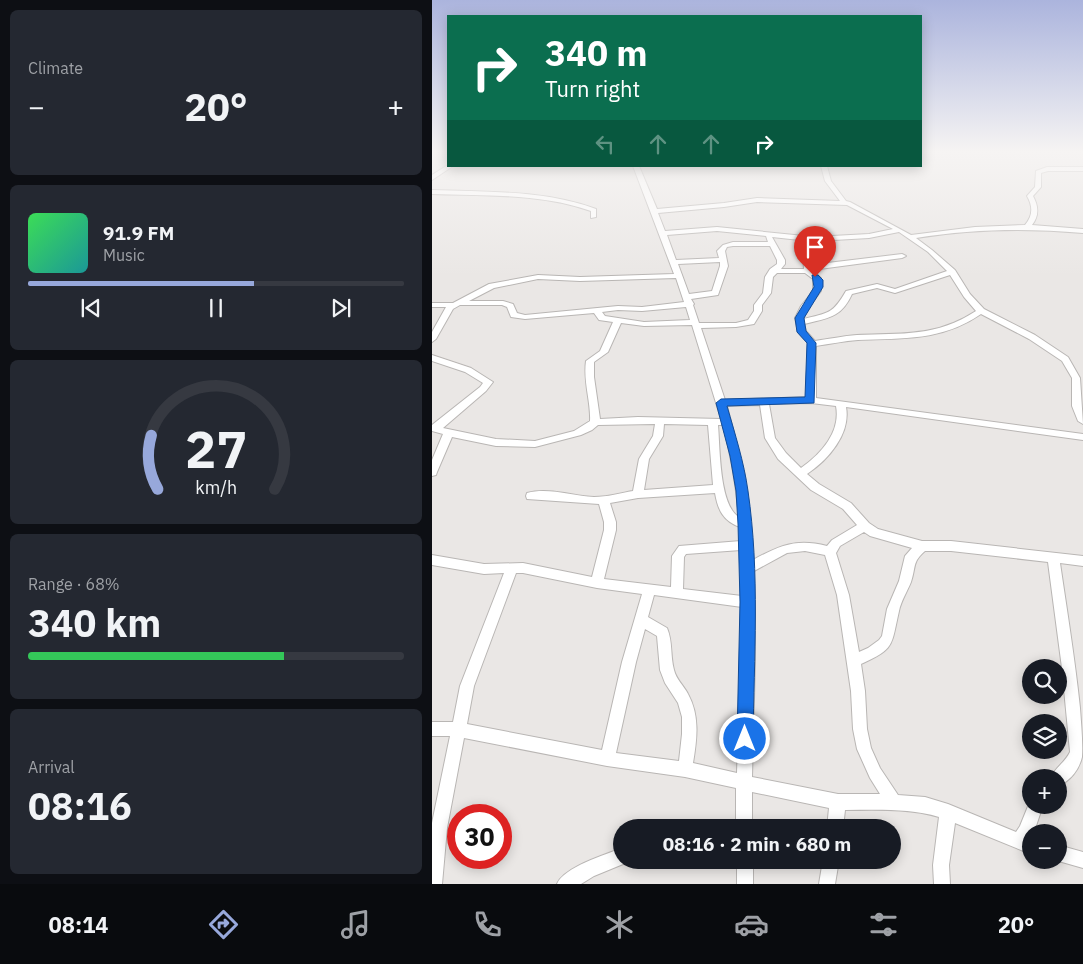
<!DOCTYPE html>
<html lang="en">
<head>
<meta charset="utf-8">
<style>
  :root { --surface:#171b24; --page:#242831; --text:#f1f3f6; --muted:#9ea1a6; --line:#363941; --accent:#97a8db }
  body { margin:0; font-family:"IBM Plex Sans",sans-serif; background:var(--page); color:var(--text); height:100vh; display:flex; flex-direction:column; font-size:19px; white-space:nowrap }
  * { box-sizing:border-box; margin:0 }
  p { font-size:16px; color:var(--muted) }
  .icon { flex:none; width:28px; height:28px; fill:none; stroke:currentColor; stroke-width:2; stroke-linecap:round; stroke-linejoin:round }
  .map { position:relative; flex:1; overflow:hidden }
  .sheet { display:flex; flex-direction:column; gap:10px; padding:10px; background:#0d0f14; width:432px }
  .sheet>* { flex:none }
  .guide { position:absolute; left:15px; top:15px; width:475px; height:152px; border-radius:0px; box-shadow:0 2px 12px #0003; background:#0b6e4f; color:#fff; overflow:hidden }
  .fabs { position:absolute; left:590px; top:659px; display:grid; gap:10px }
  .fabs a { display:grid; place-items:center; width:45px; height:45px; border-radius:50%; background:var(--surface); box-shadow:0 2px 12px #0003; font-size:25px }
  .speed { position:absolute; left:15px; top:804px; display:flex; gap:10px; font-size:25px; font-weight:700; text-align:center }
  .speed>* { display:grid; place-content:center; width:65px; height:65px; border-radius:50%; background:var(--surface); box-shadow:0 2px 12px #0003; line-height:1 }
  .speed .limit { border:8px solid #d22; background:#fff; color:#111 }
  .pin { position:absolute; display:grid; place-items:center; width:42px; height:42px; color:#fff; margin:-51px -21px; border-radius:50% 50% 50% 0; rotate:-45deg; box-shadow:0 0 5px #0007 }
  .pin .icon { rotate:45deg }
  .me { position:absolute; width:55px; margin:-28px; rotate:0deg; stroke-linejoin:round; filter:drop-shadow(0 0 4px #0008) }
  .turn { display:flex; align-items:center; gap:18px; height:105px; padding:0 15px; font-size:22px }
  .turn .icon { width:65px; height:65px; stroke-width:2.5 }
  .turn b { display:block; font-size:35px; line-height:42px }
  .lanes { display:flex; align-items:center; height:48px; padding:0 15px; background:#0003; justify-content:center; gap:25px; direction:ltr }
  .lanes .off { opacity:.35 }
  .big { font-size:38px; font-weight:700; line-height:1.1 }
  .sheet .card { flex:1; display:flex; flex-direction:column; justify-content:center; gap:8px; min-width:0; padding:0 18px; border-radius:8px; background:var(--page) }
  .sheet .dial { align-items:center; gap:0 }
  .dial svg { height:130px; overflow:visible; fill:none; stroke:var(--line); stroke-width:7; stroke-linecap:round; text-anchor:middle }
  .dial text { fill:var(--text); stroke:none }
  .song { display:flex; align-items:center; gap:15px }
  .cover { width:60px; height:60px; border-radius:8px; background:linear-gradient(135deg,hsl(130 70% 55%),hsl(180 70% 35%)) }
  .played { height:5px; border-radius:2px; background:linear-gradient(90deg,var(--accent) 60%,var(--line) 60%) }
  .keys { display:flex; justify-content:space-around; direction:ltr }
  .heat { display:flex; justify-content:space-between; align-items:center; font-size:28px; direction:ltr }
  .charge { height:8px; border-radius:4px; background:linear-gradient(90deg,#34c759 68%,var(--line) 0) }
  .trip { position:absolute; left:181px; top:819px; width:288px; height:50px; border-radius:25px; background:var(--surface); box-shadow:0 2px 12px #0003; font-weight:700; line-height:50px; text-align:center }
  .menu { display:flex; height:80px; justify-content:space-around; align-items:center; background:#090b0e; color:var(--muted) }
  .menu .icon { width:35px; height:35px }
  .menu .active { color:var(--accent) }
  .menu b { font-size:22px; color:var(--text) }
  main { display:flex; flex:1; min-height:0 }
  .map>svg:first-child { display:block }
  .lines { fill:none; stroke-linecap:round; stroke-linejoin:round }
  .minor-casing { stroke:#b9b6b4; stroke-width:2 }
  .minor { fill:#fff; fill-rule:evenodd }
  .route { fill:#1a73e8; stroke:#114b97 }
</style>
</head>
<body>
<main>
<section class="sheet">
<div class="card"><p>Climate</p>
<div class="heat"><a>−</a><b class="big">20°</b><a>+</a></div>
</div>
<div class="card">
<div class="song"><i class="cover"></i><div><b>91.9 FM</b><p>Music</p></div></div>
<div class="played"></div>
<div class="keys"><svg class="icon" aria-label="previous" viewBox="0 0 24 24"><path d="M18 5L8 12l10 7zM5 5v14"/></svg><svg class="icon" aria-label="pause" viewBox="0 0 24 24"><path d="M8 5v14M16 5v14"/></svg><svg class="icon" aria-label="next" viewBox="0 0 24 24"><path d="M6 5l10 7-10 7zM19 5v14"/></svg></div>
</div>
<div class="card dial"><svg viewBox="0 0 100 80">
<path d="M14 69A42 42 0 1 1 86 69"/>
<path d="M14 69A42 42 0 0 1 10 36" stroke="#97a8db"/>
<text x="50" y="56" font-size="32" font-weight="700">27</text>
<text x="50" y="72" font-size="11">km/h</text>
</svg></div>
<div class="card"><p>Range · 68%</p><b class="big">340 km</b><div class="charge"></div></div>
<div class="card"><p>Arrival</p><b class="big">08:16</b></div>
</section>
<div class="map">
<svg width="651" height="884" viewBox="0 0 651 884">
  <rect width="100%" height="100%" fill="#eae7e5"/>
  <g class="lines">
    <defs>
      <g id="minor">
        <path d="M16,165v1h5l-21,14v-5z"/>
        <path d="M201,166h6l18,43 67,-6 33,-5 83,3 -15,-20 -4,-15h6l4,15 15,20 4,1 61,33 64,-8 50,-2c8,-9 8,-19 2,-29l8,-9 1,-16 11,-4h36v4h-35l-7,2v14l-8,9c6,11 6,20 -1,29l51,4v4c-57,-5 -111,-4 -167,5l16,12 23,20 15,24 14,15 51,26 33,22 12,21 3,46 -5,-3 -6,-15v-28l-10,-17 -33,-22 -48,-25c-39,27 -77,24 -123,26 -14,1 -28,4 -42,6v52l267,36v6l-237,-33c5,27 -18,53 -39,67l12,10 32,19 18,20 9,6 44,12h29l132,15v10l-23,-3c7,48 15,96 20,145 1,15 3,34 2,49 -3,13 -12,24 -24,29v-8h-7c4,-11 13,-14 19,-26l-8,-84 -14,-106 -97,-11h-26c-13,11 -9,16 -14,31 -4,10 -10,19 -12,29 -8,35 -4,38 -38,53l4,27 2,38 4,19 9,20 18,27 27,2 23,7 68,28 4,-6 11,-27v6h12l-9,27h-3v22l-76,-31 -6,42 1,19h-16l-1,-19 6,-48c-30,-9 -62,-7 -94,-7l-2,18h-16l2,-20 -77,-16v36h-16v-40l-51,-11 -78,-11 -143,-28 -17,90 -5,56h-10v-61l18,-87h-18v-14h21l7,-36 44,-113 -20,1 -52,-9v-10l52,9 39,-1 69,14 12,-47v-8l-5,-18 -72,-5 -1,-3 1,-3c21,-6 46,3 67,4 13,0 27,-4 39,-6l6,-32 14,-23 2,-12 -57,1 -6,5 -11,5 -46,12 -39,-1 -44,-9 -15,35 -1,3 -4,1v-16l11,-26 -11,-3v-6l48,-38 3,-4 -18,-11 -33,-11v-6l39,13 22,14 -7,9 -43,37 53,11 39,2 39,-10 16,-10c1,-20 -7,-39 -4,-60l14,-10 13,-29 -14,-2 -5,-7 -69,6 -14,-2 -4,-10 -5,-2h-42l-7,4 -17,30 -4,3v-10l14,-25h-14v-4h21l36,-19 49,-9 42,2 94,-3zM325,202l90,3 46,24 -24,5 -55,3 -97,-10 -52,4 -7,-18 66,-6zM285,231l49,5 2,6h-35l-10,3 -6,6 2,7 -43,2 -9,-25zM467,232l29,20 19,19 -52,18 -18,-5 -31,7c-13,23 -18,22 -43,28l6,-12 12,-16v-13l-9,-8 90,-12 4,-2 -4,-2 -91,11v-14l5,-10 53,-3zM340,237l37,4 -6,14 1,14h-23l4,-5v-4zM301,246h37l7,14v4l-7,5 -5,8 -2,16 -9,12v6l-6,9 -12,3h-37l-6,-18 1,-1 -3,-5 27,-4 10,-29 -3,-15 2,-4zM288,262v4l-8,25 -23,3 -11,-30zM345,273h28l8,6v12l-12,15 -6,12 3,14 10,11 -2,54 -81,3 -24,-72 35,-1 18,-3 8,-13v-6l9,-12 2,-16zM518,275l14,22 12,14c-40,26 -73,22 -119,24 -14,1 -28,4 -42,6l-9,-10 -2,-7c24,-6 37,-6 48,-30l25,-6 18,5zM244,278l8,24 -42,5 -24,-1 -93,9 -8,-2 -4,-9 -10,-3h-34l25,-13 44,-9 42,2zM254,307l4,13 -46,2 -39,-6 -3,-4 16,-2 24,1zM189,323l23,3 48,-1 29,94 -83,-2 -38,2 -6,-42v-15l14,-10zM379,403l25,3c5,26 -15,48 -35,62l-15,-15 -11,-15 -6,-34zM328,405l5,33 13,21 33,31 32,19 14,16 -25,15 -5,6c-30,-8 -47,-1 -74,14l-8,-84 -18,-70zM232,424l44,1 5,60 -69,5 5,-31 14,-23zM286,425h5c8,30 13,61 16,92 -20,-11 -19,-70 -21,-92zM283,493c3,17 8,28 25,34l1,14 -62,5 -7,10 -1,31 -67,-8 12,-49v-8l-6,-19 28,-5zM432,532l6,4 42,12 -7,8 -6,25 -12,28 -5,27 -3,4 -11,8 -9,4 -10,-57 -13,-42 4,-7zM309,550l1,46 -59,-7 1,-32 2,-3zM373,551l20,4 12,40 14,96 2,38 4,20 13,29 10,16h-42l-86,-17 3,-117 -1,-89 33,-18zM84,573h7l74,15 45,6 -20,68 -20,88 -135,-26 7,-38zM222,595l88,12 -5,166 -44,-10c4,-24 7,-47 -5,-69 -4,-8 -12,-15 -14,-24 -4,-14 -1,-28 -7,-42l-19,-11zM213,629l12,7 3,34 5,13 13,20 4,14v17l-3,27 -63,-8 20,-91z"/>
        <path d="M0,190c55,2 112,0 164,19v8l-5,1v-7c-51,-18 -106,-15 -159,-17z"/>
        <path d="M626,845l25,7v16l-28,-8h3z"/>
        <path d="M190,848v12h7l-1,2 -34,14 -13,8h-24c7,-17 48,-29 65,-36z"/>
        <rect x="305" y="860" width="16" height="24"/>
        <path d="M391,860h16l-4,24h-16z"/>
      </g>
    </defs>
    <!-- minor casing -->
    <use href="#minor" class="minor-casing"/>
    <!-- minor -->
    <use href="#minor" class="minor"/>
  </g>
  <!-- sky -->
  <linearGradient id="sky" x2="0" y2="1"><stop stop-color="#abb4dd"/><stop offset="0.55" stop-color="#f6f4f3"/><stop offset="1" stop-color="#f6f4f3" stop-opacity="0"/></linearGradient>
  <rect width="651" height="276" fill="url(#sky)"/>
  <!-- route -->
  <path class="route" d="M380,275h6l5,5v7l-19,31 2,13 10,12 -2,60 -87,3c8,28 17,56 21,85 12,82 6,166 5,248l-2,6 -6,3 -6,-3 -2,-6 3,-137 -2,-78 -2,-33 -6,-35 -14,-53 5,-4 84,-2 2,-54 -10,-11 -2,-14 19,-31z"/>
</svg>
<div class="fabs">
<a><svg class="icon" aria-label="search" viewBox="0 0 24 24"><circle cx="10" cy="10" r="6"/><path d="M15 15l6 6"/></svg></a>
<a><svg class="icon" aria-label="layers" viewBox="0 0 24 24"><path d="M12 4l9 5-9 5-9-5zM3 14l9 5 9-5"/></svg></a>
<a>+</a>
<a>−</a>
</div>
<div class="speed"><div class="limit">30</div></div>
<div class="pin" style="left:383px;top:277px;background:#d93025"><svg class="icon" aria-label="arrive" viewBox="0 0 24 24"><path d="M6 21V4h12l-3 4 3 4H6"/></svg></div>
<svg class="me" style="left:313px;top:739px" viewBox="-20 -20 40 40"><circle r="17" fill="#1a73e8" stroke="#fff" stroke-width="3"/><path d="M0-11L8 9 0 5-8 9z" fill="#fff"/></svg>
<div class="trip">08:16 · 2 min · 680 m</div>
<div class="guide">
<div class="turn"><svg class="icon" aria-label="right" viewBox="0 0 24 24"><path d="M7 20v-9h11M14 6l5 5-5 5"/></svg><div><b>340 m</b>Turn right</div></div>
<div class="lanes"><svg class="icon off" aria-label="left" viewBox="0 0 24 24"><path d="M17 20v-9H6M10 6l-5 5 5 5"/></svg><svg class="icon off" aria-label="ahead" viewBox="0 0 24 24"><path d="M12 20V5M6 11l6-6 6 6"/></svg><svg class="icon off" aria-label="ahead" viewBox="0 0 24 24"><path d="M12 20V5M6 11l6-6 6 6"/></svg><svg class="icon" aria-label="right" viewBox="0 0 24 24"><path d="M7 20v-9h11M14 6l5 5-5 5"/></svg></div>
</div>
</div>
</main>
<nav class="menu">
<b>08:14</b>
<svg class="icon active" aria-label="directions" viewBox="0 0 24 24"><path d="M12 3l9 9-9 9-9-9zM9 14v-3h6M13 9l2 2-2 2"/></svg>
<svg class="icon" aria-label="music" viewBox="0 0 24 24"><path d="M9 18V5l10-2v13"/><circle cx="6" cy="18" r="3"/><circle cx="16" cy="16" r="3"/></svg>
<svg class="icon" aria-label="phone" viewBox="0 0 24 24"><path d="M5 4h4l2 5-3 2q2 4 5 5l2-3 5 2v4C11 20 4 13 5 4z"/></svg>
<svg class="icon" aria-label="climate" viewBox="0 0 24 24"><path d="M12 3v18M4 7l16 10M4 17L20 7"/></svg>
<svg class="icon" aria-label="car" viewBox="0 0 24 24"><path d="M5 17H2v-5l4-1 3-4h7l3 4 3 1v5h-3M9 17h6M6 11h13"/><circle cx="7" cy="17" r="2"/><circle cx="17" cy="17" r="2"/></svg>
<svg class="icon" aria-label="filters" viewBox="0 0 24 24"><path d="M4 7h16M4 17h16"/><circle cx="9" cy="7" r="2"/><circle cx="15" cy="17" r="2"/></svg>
<b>20°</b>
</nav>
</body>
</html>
